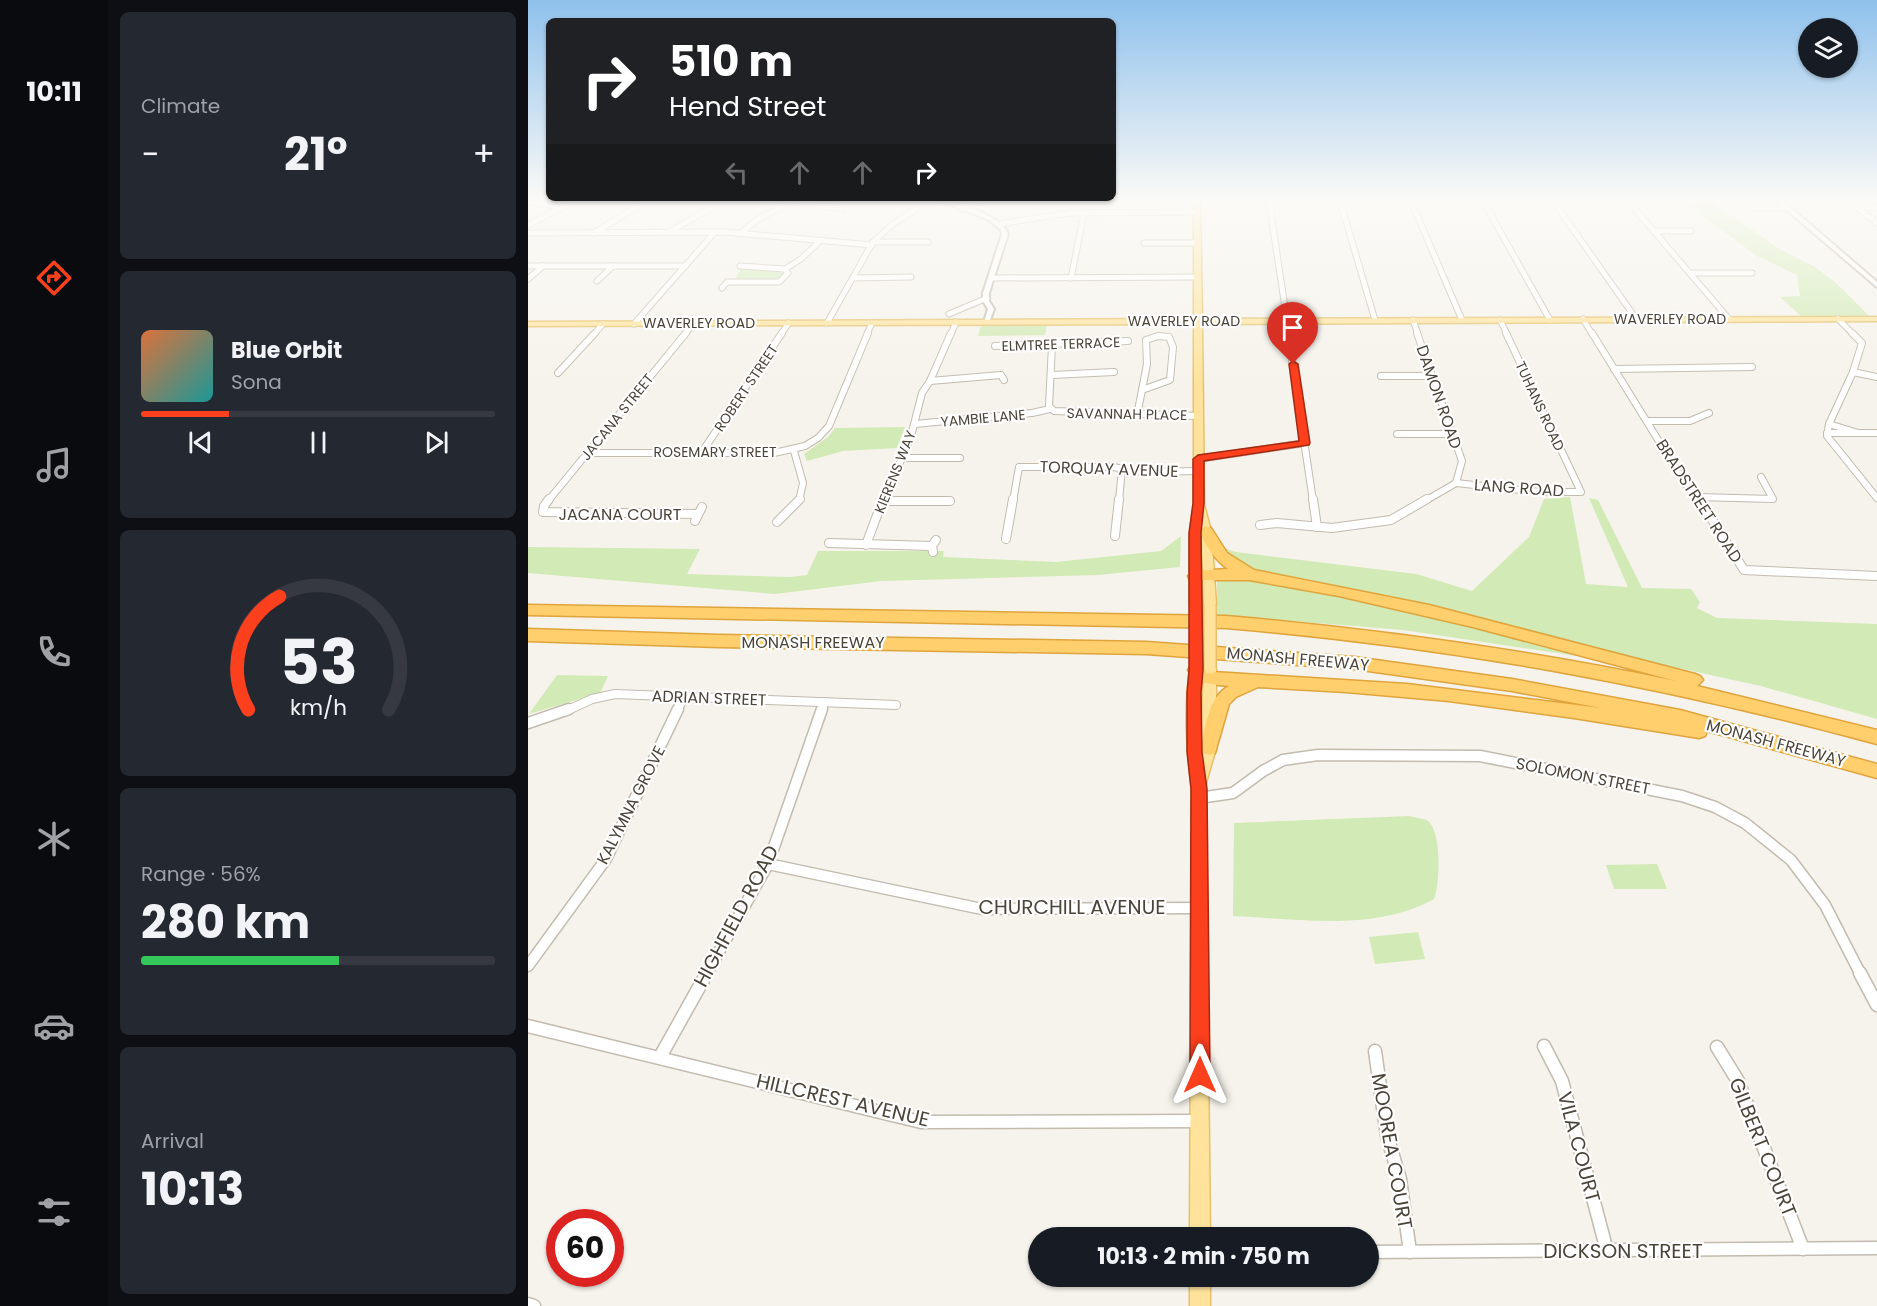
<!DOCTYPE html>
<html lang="en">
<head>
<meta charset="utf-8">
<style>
  :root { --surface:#171b24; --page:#242831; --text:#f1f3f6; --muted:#9ea1a6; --line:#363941; --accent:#fc3f1d }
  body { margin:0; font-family:Poppins,sans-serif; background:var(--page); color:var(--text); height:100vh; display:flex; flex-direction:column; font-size:22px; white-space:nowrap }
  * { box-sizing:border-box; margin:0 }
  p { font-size:20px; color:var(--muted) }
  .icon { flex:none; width:33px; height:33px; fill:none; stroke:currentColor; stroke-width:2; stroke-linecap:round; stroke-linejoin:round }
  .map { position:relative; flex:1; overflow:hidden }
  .panel { display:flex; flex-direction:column; gap:12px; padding:12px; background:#0d0f14; width:420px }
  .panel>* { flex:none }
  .banner { position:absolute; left:18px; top:18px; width:570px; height:183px; border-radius:9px; box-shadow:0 2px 4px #0004; background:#202124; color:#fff; overflow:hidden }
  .controls { position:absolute; left:1270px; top:18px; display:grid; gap:12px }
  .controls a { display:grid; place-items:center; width:60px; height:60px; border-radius:50%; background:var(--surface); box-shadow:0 2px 4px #0004; font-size:30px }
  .speed { position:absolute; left:18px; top:1209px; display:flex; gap:12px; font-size:30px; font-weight:700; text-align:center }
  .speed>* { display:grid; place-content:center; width:78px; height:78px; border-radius:50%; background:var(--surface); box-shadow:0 2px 4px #0004; line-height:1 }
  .speed .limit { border:9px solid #d22; background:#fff; color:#111 }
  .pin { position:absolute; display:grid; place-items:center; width:51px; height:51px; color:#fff; margin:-62px -26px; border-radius:50% 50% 50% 0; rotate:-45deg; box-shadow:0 0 6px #0007 }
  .pin .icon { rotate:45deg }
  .me { position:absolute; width:66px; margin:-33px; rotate:0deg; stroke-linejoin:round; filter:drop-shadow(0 0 4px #0008) }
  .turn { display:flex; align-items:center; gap:21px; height:126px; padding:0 24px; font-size:27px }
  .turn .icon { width:78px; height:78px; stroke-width:2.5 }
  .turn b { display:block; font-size:42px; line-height:51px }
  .lanes { display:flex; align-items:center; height:57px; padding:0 24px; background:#0003; justify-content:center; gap:30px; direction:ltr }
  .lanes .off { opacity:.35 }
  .big { font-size:45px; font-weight:700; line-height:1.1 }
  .panel .widget { flex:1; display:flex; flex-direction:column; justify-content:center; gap:9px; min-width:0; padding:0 21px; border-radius:9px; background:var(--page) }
  .panel .dial { align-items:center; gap:0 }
  .dial svg { height:156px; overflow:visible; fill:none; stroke:var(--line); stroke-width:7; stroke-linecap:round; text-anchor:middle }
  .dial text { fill:var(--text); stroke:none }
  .song { display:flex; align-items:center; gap:18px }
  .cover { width:72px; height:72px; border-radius:9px; background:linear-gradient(135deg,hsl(20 70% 55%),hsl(180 70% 35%)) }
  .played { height:6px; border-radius:3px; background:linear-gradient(90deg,var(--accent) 25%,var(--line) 25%) }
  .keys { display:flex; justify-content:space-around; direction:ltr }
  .heat { display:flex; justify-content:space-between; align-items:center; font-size:33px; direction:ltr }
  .charge { height:9px; border-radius:4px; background:linear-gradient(90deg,#34c759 56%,var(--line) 0) }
  .trip { position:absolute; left:500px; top:1227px; width:351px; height:60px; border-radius:30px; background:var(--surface); box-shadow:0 2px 4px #0004; font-weight:700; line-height:60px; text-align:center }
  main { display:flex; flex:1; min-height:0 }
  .tabs { display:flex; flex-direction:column; width:108px; justify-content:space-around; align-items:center; background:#090b0e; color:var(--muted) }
  .tabs .icon { width:42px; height:42px }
  .tabs .current { color:var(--accent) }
  .tabs b { font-size:27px; color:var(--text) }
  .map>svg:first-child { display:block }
  .green { fill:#d2eab5 }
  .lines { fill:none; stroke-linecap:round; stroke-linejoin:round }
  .minor-far4-casing { stroke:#c2bbae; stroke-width:7 }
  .minor-far3-casing { stroke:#c2bbae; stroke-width:8 }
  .minor-far2-casing { stroke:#c2bbae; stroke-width:10 }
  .minor-far1-casing { stroke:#c2bbae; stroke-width:13 }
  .minor-casing { stroke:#c2bbae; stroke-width:15 }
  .tertiary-casing { stroke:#c2bbae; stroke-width:4 }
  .primary-casing { stroke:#e6c16a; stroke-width:3 }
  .motorway-casing { stroke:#e0a43c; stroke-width:3 }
  .minor-far4 { stroke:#fff; stroke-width:5 }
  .minor-far3 { stroke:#fff; stroke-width:6 }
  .minor-far2 { stroke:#fff; stroke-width:8 }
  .minor-far1 { stroke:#fff; stroke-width:10 }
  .minor { stroke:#fff; stroke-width:12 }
  .tertiary { fill:#fff; fill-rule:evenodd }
  .primary { fill:#ffe39c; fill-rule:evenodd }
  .motorway { fill:#ffcf6e; fill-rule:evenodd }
  .primary-bridge-casing { stroke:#e6c16a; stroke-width:14; stroke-linecap:butt }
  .primary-bridge { stroke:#ffe39c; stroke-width:11 }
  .route { fill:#fc3f1d; stroke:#a42913; stroke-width:1.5 }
  .labels { text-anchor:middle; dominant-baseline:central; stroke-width:4.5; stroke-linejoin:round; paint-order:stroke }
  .far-street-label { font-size:14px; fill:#4b4439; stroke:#fff }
  .street-label { font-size:16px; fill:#4b4439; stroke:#fff }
  .near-street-label { font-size:20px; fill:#4b4439; stroke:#fff }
</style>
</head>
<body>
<main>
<nav class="tabs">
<b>10:11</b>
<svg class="icon current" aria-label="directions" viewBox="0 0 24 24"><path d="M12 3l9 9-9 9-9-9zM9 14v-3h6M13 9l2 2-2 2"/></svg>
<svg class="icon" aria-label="music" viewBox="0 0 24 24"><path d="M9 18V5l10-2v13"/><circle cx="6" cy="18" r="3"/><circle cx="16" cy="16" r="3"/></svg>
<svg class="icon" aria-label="phone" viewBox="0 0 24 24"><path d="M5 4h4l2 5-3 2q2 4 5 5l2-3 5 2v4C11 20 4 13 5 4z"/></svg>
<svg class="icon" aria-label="climate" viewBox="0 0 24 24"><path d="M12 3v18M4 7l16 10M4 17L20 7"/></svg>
<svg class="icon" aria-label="car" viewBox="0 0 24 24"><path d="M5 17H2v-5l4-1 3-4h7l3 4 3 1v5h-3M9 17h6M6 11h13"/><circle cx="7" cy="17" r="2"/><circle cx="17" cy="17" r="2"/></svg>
<svg class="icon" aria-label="filters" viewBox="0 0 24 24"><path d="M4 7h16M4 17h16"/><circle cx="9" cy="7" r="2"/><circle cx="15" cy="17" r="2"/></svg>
</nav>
<section class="panel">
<div class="widget"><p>Climate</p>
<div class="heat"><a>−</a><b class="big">21°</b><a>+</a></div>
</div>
<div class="widget">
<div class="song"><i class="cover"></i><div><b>Blue Orbit</b><p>Sona</p></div></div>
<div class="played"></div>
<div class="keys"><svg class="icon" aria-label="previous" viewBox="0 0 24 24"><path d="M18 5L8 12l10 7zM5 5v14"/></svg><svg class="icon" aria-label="pause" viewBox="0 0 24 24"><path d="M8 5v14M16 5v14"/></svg><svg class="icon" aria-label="next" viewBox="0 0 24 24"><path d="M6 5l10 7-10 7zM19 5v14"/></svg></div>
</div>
<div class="widget dial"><svg viewBox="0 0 100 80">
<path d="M14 69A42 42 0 1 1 86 69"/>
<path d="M14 69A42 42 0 0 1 30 11" stroke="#fc3f1d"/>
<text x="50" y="56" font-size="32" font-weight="700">53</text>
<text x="50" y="72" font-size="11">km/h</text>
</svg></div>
<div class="widget"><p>Range · 56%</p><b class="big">280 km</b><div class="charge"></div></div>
<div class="widget"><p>Arrival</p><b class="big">10:13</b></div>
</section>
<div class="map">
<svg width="1349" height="1306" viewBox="0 0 1349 1306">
  <rect width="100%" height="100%" fill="#f6f3ec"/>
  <!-- green -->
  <g class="green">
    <path d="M1155,201h27l71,49 34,17 20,15 34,34h-68l-21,-19 20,-1 -3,-21 -40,-19z"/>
    <path d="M218,268l34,2 4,4c-9,10 -35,8 -49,5l6,-10z"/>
    <path d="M453,326h66l-2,9 -67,1z"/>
    <path d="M377,427l-8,21 -54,3 -36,10 -3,-7 24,-17 7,-9z"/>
    <path d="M1042,497l16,87 42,3 -39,-89 9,2 44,88 49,1 9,13 -3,6 20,10 160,6v95l-116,-33 -152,-33 -75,-21 -222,-52 -69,-12 -6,-2 -16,-19 15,5 180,22 56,17 57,-54 15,-38z"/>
    <path d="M653,536l-1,31 -82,8 -217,6 -106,13 -247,-21v-26l172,2 -13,25 104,3 16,-2 11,-24h126l-1,6 113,5 105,-11z"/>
    <path d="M689,577c39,0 78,10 117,17 82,17 162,39 243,59v3l-174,-26 -186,-15z"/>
    <path d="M29,675l51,1 -8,17 -71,21z"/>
    <path d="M882,816c5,2 13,2 18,5 14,11 12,63 6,78 -59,33 -137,20 -201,17l1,-93z"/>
    <path d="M1129,864l10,25h-53l-8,-24z"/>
    <path d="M890,932l7,27 -50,5 -6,-27z"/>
  </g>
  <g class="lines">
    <defs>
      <g id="minor-far4">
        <path d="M741,201l20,133"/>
        <path d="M812,201l35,119"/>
        <path d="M883,201l51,119"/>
        <path d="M955,201l67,119"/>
        <path d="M1025,201l84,119"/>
        <path d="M1100,201l101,118"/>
        <path d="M1321,201l28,22"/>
        <path d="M0,202l34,5"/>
        <path d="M263,202l51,7"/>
        <path d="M1329,207h20"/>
        <path d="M1223,208h36"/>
        <path d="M435,209l16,-8"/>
        <path d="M471,224l70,-11 128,-1"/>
        <path d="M0,225l46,-24"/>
        <path d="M1126,231h37"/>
        <path d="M141,232l54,-31"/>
        <path d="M0,233l196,-1 148,13"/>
        <path d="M66,233l53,-32"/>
        <path d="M212,234l18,-15 35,-18"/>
        <path d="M345,242h55"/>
        <path d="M616,243h53"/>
        <path d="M0,266h157"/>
        <path d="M212,266l45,3"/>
        <path d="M257,269l16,-10 19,-18"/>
        <path d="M1162,273h62"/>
        <path d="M325,278l58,-1"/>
        <path d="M463,278l206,-1"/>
        <path d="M543,278l13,-65"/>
        <path d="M0,279l15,-13"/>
        <path d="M69,281l16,-15"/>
        <path d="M194,288l5,-6h52l9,-9 -3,-4"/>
        <path d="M421,314l38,-16"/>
        <path d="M1055,319l9,15"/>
        <path d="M1310,319l15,15"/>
        <path d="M885,320l5,14"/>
        <path d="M972,320l7,14"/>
        <path d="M299,323l46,-81 19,-17 36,-24"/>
        <path d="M106,324l81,-92"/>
        <path d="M66,334l9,-10"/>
        <path d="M157,334l9,-11"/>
        <path d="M253,334l8,-11"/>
        <path d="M339,334l5,-11"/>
        <path d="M423,334l5,-12"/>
      </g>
      <g id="minor-far3">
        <path d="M760,333l25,168"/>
        <path d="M889,333l45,128 -6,22 -31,18"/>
        <path d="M1064,333l94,152 14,16"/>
        <path d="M1324,333l10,10 -9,29 -24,52 -2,12 50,62"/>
        <path d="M630,336l11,1 4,10 -3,33 -28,10 5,-26 -1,-24z"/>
        <path d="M524,345l-3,61 5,5 144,5"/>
        <path d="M467,346l133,-5"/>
        <path d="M1086,369l138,-2"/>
        <path d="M1325,372l24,5"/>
        <path d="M30,373l37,-40"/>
        <path d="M524,375l62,-3"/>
        <path d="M853,376h50"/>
        <path d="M402,381l71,-6 3,5"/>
        <path d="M609,415l5,-25"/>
        <path d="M1119,421h43l19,-8"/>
        <path d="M387,424l117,-11 18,-4"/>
        <path d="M1299,433h31l-29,-9"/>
        <path d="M1330,433h19"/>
        <path d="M869,434h55"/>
        <path d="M266,451l9,32 -4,18"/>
        <path d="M174,452l80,-119"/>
        <path d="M60,453h186l31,-7 13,-8 11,-12 39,-93"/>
        <path d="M374,458h58"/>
        <path d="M670,459l107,-16"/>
        <path d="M928,483l85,9h40l-75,-159"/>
        <path d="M1169,497l76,2 -12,-22"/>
        <path d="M20,501l138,-168"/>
        <path d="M355,501l27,-61 12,-47 8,-12 21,-48"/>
        <path d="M485,501l6,-34h94l29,5 57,-1"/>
        <path d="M591,501l3,-33"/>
      </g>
      <g id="minor-far2">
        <path d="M21,499l-5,7 -1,6 155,2"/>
        <path d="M785,499l4,28"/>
        <path d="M1171,499l45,71 133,6"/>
        <path d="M355,501h67"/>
        <path d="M167,521l7,-14"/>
        <path d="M249,522l23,-23"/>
        <path d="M732,525l17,-2 55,5 59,-8 36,-21"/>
        <path d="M587,536l4,-37"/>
        <path d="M478,539l7,-40"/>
        <path d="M301,543l103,3"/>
        <path d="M338,545l17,-46"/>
        <path d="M405,552l-1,-6 4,-6"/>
        <path d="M38,711l26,-12 23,-5 281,11"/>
        <path d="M149,711l7,-14"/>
        <path d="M293,711l3,-9"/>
      </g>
      <g id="minor-far1">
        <path d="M0,723l41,-14"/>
        <path d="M671,798l34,-5 30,-22 20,-11 35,-5 162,1 202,40 33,11 30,16 46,37 34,45 36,70"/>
        <path d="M240,864l214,45 218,-1"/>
        <path d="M0,966l78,-107 72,-150"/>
        <path d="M178,975l62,-111 54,-155"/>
      </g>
      <g id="minor">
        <path d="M1332,973l17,32"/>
        <path d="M0,1026l393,96 279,-1"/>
        <path d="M1016,1046l18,35 45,170"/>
        <path d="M1189,1047l21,34 65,168"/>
        <path d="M847,1051l12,85 13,43 10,73"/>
        <path d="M132,1057l47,-84"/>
        <path d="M840,1252l509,-4"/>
        <path d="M0,1304l6,2"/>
      </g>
      <g id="tertiary">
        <path d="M413,201c16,0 64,17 67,33l-19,59v8l5,8 -5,14 -5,-1 4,-13 -5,-8v-8l19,-59 -1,-4 -12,-10z"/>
        <path d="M1248,201h7l94,81v5z"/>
      </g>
      <g id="primary">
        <path d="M666,201h6l2,118 675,-2v4l-675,3 2,181 7,26 5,73 -6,4 -6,-4 -3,-74 1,74 -6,4 -6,-4v-71l4,-30v-179l-666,2v-4l666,-3z"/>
        <path d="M682,663l4,2 2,3v80l-11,38 5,452h-20l2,-449c-5,-40 -8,-79 -2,-119l2,-3h8l2,3 -3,44 2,38 3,-84 2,-3z"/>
        <rect x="662" y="1276" width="20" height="30"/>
      </g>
      <g id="motorway">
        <path d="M678,526l5,2 16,25 27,17 175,35 266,69 5,2 3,4 -6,6 180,44v14c-218,-59 -426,-97 -651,-116l-698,-13v-10l698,11c152,13 302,34 450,65l-203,-54 -134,-31 -90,-16h-59l-2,-4 7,-5 33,-2c-14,-10 -22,-23 -29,-38z"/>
        <path d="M0,629l191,6 427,7 208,15 158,22 168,31 197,54v14l-170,-47 -2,5 -6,2 -125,-20 -125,-17 -103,-9 -88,-5 -22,10 -7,7 -14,49 -6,2 -6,-2 -2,-5c5,-22 7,-51 28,-62 -13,-1 -33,-2 -41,-16l3,-4 5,-2 17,8 194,12 194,24 -89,-17 -158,-22 -208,-15 -427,-7 -191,-6z"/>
      </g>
    </defs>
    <!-- minor-far4 casing -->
    <use href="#minor-far4" class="minor-far4-casing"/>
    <!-- minor-far3 casing -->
    <use href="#minor-far3" class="minor-far3-casing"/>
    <!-- minor-far2 casing -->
    <use href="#minor-far2" class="minor-far2-casing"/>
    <!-- minor-far1 casing -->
    <use href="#minor-far1" class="minor-far1-casing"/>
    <!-- minor casing -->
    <use href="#minor" class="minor-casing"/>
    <!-- tertiary casing -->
    <use href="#tertiary" class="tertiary-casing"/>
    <!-- primary casing -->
    <use href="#primary" class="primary-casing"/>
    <!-- motorway casing -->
    <use href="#motorway" class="motorway-casing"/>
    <!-- minor-far4 -->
    <use href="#minor-far4" class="minor-far4"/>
    <!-- minor-far3 -->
    <use href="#minor-far3" class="minor-far3"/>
    <!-- minor-far2 -->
    <use href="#minor-far2" class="minor-far2"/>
    <!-- minor-far1 -->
    <use href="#minor-far1" class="minor-far1"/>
    <!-- minor -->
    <use href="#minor" class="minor"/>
    <!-- tertiary -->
    <use href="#tertiary" class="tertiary"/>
    <!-- primary -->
    <use href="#primary" class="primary"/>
    <!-- motorway -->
    <use href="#motorway" class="motorway"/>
    <defs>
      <g id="primary-bridge">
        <path d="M668,604v66"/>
        <path d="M682,604v64"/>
      </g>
    </defs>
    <!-- primary-bridge casing -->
    <use href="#primary-bridge" class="primary-bridge-casing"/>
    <!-- primary-bridge -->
    <use href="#primary-bridge" class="primary-bridge"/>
  </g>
  <!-- sky -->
  <linearGradient id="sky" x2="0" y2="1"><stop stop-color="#8fc1ec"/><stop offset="0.52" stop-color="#fbfaf6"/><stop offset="1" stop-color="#fbfaf6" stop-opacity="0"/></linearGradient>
  <rect width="1349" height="384" fill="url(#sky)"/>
  <!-- route -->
  <path class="route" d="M765,361l5,3 12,79 -1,2 -105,16v42l-3,30 2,137 -2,23 1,59 5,37 3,286 -3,7 -7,3 -7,-3 -3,-7 1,-286 -4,-37v-59l2,-23v-137l4,-30v-44l5,-4 101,-14 -10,-77z"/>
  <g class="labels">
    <!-- far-street labels -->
    <g class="far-street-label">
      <text x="1142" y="319">WAVERLEY ROAD</text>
      <text x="656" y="321">WAVERLEY ROAD</text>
      <text x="171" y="323">WAVERLEY ROAD</text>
      <text transform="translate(533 344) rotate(-2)">ELMTREE TERRACE</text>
      <text transform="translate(218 388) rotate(-56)">ROBERT STREET</text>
      <text transform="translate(1012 406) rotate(65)">TUHANS ROAD</text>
      <text transform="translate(599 414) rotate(1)">SAVANNAH PLACE</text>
      <text transform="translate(89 417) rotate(-51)">JACANA STREET</text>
      <text transform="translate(455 418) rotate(-5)">YAMBIE LANE</text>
      <text x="187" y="452">ROSEMARY STREET</text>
      <text transform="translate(367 472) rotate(-68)">KIERENS WAY</text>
    </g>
    <!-- street labels -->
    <g class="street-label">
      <text transform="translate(911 397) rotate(71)">DAMON ROAD</text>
      <text transform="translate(581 469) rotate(2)">TORQUAY AVENUE</text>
      <text transform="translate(991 488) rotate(4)">LANG ROAD</text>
      <text transform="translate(1171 501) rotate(57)">BRADSTREET ROAD</text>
      <text x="92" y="514">JACANA COURT</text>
      <text x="285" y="642">MONASH FREEWAY</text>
      <text transform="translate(770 659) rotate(5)">MONASH FREEWAY</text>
      <text transform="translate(181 698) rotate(2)">ADRIAN STREET</text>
      <text transform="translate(1248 743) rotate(15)">MONASH FREEWAY</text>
      <text transform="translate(1055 776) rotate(11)">SOLOMON STREET</text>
      <text transform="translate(103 805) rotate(-63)">KALYMNA GROVE</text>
    </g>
    <!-- near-street labels -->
    <g class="near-street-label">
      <text x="544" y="907">CHURCHILL AVENUE</text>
      <text transform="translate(208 916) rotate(-62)">HIGHFIELD ROAD</text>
      <text transform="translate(315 1100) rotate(13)">HILLCREST AVENUE</text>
      <text transform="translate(1051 1147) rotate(75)">VILA COURT</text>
      <text transform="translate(1235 1147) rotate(68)">GILBERT COURT</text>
      <text transform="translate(864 1151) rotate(80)">MOOREA COURT</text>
      <text x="1095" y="1251">DICKSON STREET</text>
    </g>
  </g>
</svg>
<div class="controls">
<a><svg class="icon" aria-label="layers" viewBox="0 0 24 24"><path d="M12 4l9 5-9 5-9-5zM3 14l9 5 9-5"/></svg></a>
</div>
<div class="speed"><div class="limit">60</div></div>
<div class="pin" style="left:765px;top:364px;background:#d93025"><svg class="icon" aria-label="arrive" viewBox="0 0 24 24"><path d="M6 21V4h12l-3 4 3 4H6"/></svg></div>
<svg class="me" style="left:672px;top:1075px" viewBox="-20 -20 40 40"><path d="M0-17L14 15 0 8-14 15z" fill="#fc3f1d" stroke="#fff" stroke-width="4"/></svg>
<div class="trip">10:13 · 2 min · 750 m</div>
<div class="banner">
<div class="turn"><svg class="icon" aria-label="right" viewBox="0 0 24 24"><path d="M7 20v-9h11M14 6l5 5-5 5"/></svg><div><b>510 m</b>Hend Street</div></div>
<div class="lanes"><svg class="icon off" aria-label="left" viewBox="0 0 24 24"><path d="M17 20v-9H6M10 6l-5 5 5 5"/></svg><svg class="icon off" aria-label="ahead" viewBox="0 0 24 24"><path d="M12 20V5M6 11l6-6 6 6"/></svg><svg class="icon off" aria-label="ahead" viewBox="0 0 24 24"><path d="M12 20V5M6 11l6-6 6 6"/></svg><svg class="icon" aria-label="right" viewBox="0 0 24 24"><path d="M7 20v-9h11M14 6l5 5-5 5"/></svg></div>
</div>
</div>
</main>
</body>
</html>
